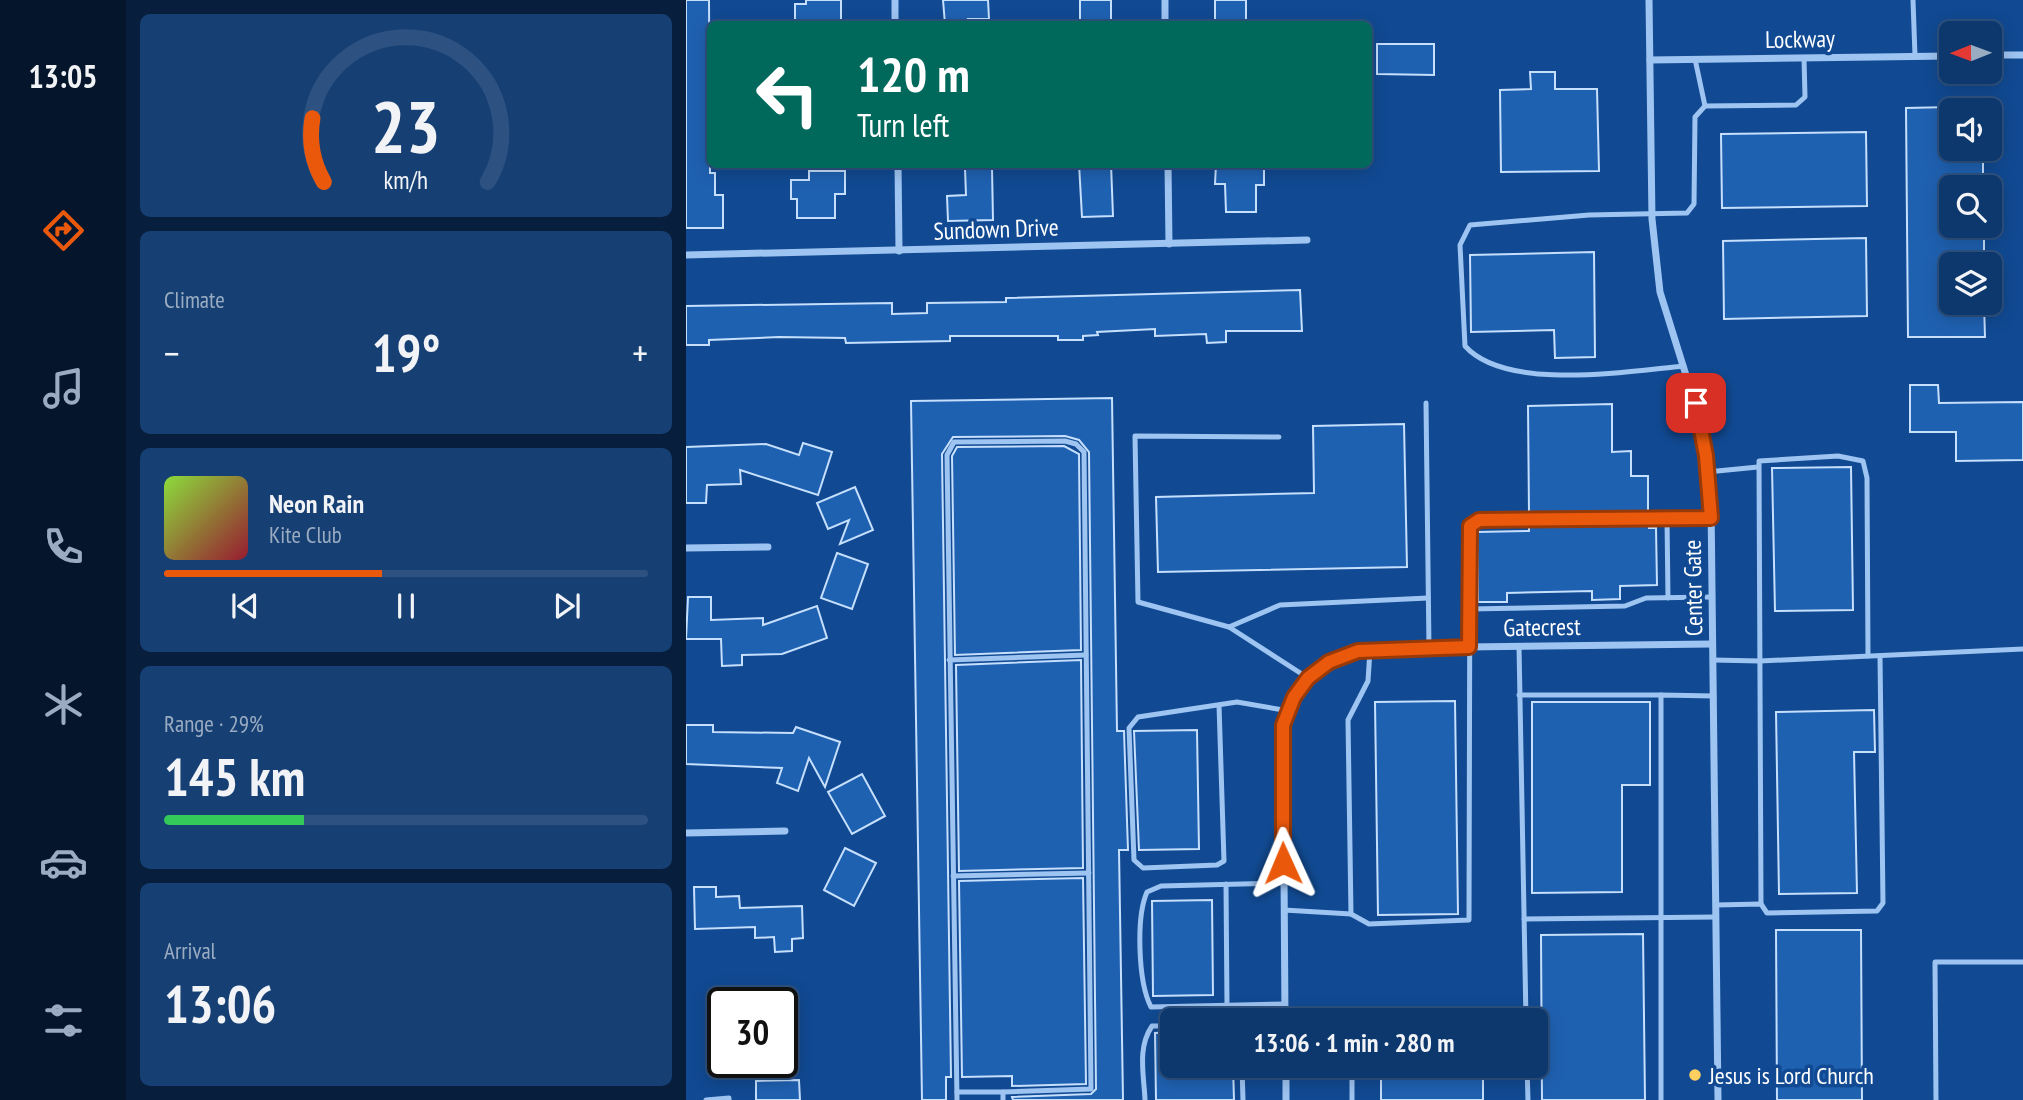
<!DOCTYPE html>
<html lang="en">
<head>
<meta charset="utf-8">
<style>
  :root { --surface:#0d386e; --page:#163f73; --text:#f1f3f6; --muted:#9aacc2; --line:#2d5281; --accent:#ea580c }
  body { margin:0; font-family:"PT Sans Narrow",sans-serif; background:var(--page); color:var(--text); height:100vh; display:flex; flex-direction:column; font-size:26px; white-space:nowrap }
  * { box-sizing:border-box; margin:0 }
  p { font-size:23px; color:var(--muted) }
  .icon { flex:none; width:38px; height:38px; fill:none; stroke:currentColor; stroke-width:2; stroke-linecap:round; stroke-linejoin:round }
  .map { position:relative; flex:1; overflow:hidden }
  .side { display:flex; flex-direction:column; gap:14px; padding:14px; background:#071f3c; width:560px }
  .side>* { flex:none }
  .hud { position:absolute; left:21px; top:21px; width:665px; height:147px; border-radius:10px; box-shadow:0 4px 18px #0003,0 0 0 2px var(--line); background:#00695c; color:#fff; overflow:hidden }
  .needle { width:46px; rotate:269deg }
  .buttons { position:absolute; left:1253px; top:21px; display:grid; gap:14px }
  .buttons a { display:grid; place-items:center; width:63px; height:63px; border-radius:10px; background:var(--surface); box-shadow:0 4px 18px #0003,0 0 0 2px var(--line); font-size:35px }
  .speed { position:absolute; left:21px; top:987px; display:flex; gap:14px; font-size:35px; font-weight:700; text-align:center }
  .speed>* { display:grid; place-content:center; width:91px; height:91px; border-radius:50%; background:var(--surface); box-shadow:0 4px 18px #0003,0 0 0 2px var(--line); line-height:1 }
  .speed .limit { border:4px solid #111; border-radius:10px; background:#fff; color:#111 }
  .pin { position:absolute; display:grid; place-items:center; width:60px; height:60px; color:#fff; margin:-30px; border-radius:14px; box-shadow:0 4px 10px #0006 }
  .me { position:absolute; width:77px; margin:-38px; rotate:359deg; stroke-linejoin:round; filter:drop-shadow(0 0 5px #0008) }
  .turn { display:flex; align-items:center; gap:24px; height:147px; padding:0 35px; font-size:32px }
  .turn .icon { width:91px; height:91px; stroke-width:2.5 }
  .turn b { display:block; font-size:49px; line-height:60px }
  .big { font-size:52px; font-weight:700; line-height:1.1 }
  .side .card { flex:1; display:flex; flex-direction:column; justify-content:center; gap:10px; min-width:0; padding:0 24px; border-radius:10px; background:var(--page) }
  .side .dial { align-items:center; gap:0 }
  .dial svg { height:182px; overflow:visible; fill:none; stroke:var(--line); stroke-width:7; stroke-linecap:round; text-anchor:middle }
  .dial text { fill:var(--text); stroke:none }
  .song { display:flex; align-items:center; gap:21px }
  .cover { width:84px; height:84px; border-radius:10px; background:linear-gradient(135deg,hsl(90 70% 55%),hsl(350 70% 35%)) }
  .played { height:7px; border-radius:4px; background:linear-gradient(90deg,var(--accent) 45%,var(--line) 45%) }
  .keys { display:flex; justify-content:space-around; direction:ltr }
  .heat { display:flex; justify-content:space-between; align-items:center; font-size:38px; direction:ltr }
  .charge { height:10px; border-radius:5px; background:linear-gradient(90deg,#34c759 29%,var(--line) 0) }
  .trip { position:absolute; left:474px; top:1008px; width:388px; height:70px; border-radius:10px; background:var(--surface); box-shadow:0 4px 18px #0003,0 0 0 2px var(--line); font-weight:700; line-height:70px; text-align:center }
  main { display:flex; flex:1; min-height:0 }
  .menu { display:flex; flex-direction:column; width:126px; justify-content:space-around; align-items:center; background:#05162c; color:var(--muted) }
  .menu .icon { width:49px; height:49px }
  .menu .on { color:var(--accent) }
  .menu b { font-size:32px; color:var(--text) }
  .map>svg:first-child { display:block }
  .building { fill:#1f61b1; stroke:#c5dffd; stroke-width:2 }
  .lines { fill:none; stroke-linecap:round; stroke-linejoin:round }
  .lane { stroke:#9ec4f2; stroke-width:5 }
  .street { stroke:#9ec4f2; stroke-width:7 }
  .route-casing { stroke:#983908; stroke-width:18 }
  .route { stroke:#ea580c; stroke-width:12 }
  .poi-dot { fill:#ffd05f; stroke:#114a92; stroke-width:2.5 }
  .labels { text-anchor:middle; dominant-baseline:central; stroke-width:7; stroke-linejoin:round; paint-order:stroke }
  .street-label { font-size:24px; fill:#fff; stroke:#114a92 }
  .poi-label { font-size:24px; fill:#fff; stroke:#114a92; text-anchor:start }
</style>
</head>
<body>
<main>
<nav class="menu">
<b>13:05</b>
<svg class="icon on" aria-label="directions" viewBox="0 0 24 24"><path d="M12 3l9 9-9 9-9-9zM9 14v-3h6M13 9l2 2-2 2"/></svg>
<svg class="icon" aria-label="music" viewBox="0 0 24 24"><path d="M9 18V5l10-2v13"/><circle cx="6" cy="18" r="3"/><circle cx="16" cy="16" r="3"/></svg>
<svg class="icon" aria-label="phone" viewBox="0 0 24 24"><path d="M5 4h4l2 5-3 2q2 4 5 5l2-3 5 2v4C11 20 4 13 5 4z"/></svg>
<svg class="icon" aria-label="climate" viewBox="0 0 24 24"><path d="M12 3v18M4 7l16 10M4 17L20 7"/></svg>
<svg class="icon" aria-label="car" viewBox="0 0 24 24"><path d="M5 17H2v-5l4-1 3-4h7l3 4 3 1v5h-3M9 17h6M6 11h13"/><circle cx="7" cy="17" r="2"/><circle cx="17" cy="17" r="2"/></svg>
<svg class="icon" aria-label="filters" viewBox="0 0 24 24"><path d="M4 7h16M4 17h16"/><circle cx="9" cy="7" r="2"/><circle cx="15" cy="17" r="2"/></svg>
</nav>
<section class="side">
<div class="card dial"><svg viewBox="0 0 100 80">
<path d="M14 69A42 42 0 1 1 86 69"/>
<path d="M14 69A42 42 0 0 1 9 41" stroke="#ea580c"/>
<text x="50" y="56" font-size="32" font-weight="700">23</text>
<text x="50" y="72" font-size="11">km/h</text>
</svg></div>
<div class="card"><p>Climate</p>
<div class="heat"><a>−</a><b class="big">19°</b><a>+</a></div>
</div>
<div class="card">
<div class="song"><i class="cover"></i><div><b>Neon Rain</b><p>Kite Club</p></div></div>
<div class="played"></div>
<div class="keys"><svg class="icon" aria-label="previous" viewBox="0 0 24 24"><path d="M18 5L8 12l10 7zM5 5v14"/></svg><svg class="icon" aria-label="pause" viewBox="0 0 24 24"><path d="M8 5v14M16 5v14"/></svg><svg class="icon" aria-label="next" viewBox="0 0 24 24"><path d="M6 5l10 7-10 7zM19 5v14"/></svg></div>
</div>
<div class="card"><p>Range · 29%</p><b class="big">145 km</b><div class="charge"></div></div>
<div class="card"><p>Arrival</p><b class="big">13:06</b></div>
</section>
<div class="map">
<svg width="1337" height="1100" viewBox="0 0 1337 1100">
  <rect width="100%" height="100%" fill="#114a92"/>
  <!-- building -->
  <g class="building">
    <path d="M0,0h23l1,173h5v22h8v33h-37z"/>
    <path d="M120,0h35v24h-35v-4h-11v-16h11z"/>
    <path d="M257,0h45l1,19h-21l1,5h-24z"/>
    <rect x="394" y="0" width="31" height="24"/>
    <rect x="529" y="0" width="31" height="24"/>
    <path d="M691,44h57v31l-57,-1z"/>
    <path d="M844,72h25v17h42l2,82 -98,1 -1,-82 31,-1z"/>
    <path d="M1265,107v42h32v38h-32v39h33v38h-33v39h33l1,34h-77l-2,-229z"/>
    <path d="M1180,132l1,74 -145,2 -1,-74z"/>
    <path d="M393,164h32l2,52 -31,1z"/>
    <path d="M530,164h48v21h-8v27h-30l-1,-28h-10z"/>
    <path d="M306,168l1,52 -45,1 -1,-25 19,-1 -1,-26z"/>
    <path d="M123,171h36v23h-10v24h-38v-19h-6v-19h18z"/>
    <path d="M1180,238l1,78 -143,3 -1,-78z"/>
    <path d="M908,252l1,105 -40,1 -1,-28 -83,2 -1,-77z"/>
    <path d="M614,290l2,41h-76v11l-19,1 -1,-9 -51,2v-7l-58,3 1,3 -15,1v4h-25v-4h-108v5l-104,2 -1,-5 -66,-1 -70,3v5h-23v-39l206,-3v11l35,-1v-10l79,-1v-4z"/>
    <path d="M1224,385h28l1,18 84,-1v58l-67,1v-29h-46z"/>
    <path d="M426,398l5,333h7l4,119h-9l4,250h-110l-1,-3 79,-3 5,-5 -7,-637 -10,-12 -14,-4 -112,1 -11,17 9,623h-5v23h-24l-11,-699z"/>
    <path d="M926,404v48l19,-1v25h17v37l-119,1 -1,-108z"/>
    <path d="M718,424l3,143 -249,5 -2,-75 158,-4 -1,-67z"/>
    <path d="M117,443l29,9 -14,43 -78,-25 1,14 -34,1 -1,18h-20v-56l80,-3 33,11z"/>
    <path d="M378,446l15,8 2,196 -126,5 -3,-199 5,-9z"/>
    <path d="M1165,467l2,143 -78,1 -3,-143z"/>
    <path d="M169,487l18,43 -33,14 9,-24 -21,9 -11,-26z"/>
    <path d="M963,524v4h7l1,57 -37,1v13l-28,1v-9l-85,2v9h-29l-1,-70 52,-1v-6z"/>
    <path d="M151,553l31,11 -16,45 -31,-11z"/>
    <path d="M2,597h23v23l52,-2v7l54,-19 10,32 -45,16 -40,1v10l-20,1 -1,-27h-35z"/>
    <path d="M395,660l2,208 -124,3 -3,-206z"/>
    <path d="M769,701l3,213 -80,1 -3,-213z"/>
    <path d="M846,702h118v83h-28v107l-90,1z"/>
    <path d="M1188,710l1,42h-21l3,141 -78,1 -3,-182z"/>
    <path d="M0,725h27v7l80,1 3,-6 44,15 -15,45 -16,-29 -11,33 -21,-8 5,-15 -96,-4z"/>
    <path d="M511,730l2,119 -60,1 -5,-119z"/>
    <path d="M176,774l23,42 -33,18 -24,-42z"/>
    <path d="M159,848l31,15 -22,43 -30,-16z"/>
    <path d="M397,878l3,206 -74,2v-10l-50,1 -3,-196z"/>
    <path d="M8,887h22v10l23,-1 1,12 62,-2 1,32 -11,1v12l-17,1 -1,-15 -19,1v-11l-60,2z"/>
    <path d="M526,900l1,95 -60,1 -1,-95z"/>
    <path d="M1090,930h85l1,170h-85z"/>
    <path d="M957,934l2,166h-103l-1,-165z"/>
    <path d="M486,1032v34h61l1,34h-78l-1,-67z"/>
    <rect x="695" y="1068" width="102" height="32"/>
    <path d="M113,1080l1,20h-44v-19z"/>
  </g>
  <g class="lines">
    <!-- lane -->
    <g class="lane">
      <path d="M1227,0l2,56"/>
      <path d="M1009,59l10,47"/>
      <path d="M998,366c-55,5 -178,26 -219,-20l-5,-101 10,-20 119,-10 98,-2 7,-9 1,-87 10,-11 91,-1 9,-8 -1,-39"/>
      <path d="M740,403l3,245"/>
      <path d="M593,437l-144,-1 3,166 91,25 79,51"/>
      <path d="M1021,472l51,-5"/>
      <path d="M981,518l1,80"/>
      <path d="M783,609l156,-3 21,-8 66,-1"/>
      <path d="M543,627l51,-22 148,-7"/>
      <path d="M833,646l7,374"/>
      <path d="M684,650l-2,31 -20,39 3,194 18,10 100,-4 1,-394 9,-6 232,-2"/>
      <path d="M263,660l137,-5"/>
      <path d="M1027,660l47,1 263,-12"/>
      <path d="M833,695h142"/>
      <path d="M533,705l5,156 -7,4 -74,3 -9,-8 -5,-132 9,-11 99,-15 52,9"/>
      <path d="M267,876l136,-3"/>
      <path d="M597,883l-122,3 -14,6c-11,25 -9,90 4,115l134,-3"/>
      <path d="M540,884l1,122"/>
      <path d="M1075,904l-2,-443 79,-5 25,5 4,17 1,178"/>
      <path d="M1030,905l45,-1 6,9 110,-2 6,-8 -3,-247"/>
      <path d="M598,910l67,4"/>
      <path d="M838,919l192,-2"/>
      <path d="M556,1066l1,34"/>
      <path d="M666,1066v34"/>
      <path d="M841,1066l1,34"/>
      <path d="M271,1092h46"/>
      <path d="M20,1100l23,-2v2"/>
      <path d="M271,1100l-10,-645 7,-13 111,-1 11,3 8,8 7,637 -88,3v8"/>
      <path d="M459,1100c-1,-25 -8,-52 7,-74h20"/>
      <path d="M975,1100v-405l53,1"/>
      <path d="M1250,1100l-1,-138h88"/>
    </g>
    <!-- street -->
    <g class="street">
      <path d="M209,0v24"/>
      <path d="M479,0v24"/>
      <path d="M963,0l3,219 8,73 40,128 11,84 7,596"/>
      <path d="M1304,55h33"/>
      <path d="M964,60l301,-4"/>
      <path d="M212,164l1,87"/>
      <path d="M482,164l1,80"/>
      <path d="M0,255l621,-15"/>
      <path d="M0,548l82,-1"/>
      <path d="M0,833l99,-2"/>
      <path d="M599,1020l-2,-295c21,-53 45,-71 102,-77l327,-4"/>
      <path d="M600,1066v34"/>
    </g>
  </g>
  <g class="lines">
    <defs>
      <path id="route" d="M597,863v-138l11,-28 14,-19 21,-16 29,-11 111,-4 1,-121 9,-6 232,-2 -5,-62 -10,-53"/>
    </defs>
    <!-- route casing -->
    <use href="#route" class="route-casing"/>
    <!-- route -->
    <use href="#route" class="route"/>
  </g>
  <!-- markers -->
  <circle class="poi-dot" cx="1009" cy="1075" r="7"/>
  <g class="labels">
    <!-- street labels -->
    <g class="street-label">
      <text transform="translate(1114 39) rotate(-1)">Lockway</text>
      <text transform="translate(310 229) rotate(-2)">Sundown Drive</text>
      <text transform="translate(1007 588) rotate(-91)">Center Gate</text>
      <text transform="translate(856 627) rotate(-1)">Gatecrest</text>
    </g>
    <!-- poi labels -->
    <g class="poi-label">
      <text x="1023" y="1075">Jesus is Lord Church</text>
    </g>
  </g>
</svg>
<div class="buttons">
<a><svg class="needle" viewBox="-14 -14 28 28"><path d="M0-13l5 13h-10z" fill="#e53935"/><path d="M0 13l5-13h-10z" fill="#9aacc2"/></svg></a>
<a><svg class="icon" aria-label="sound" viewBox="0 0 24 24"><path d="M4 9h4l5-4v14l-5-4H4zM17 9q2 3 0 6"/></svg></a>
<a><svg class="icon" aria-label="search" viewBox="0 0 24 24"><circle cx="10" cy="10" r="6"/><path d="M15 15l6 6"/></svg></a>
<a><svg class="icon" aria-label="layers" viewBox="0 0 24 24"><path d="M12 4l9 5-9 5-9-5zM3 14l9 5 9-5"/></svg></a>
</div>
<div class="speed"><div class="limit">30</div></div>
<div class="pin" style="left:1010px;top:403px;background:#d93025"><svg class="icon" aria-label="arrive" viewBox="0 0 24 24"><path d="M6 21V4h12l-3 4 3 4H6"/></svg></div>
<svg class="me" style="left:597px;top:863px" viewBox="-20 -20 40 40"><path d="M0-17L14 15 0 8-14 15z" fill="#ea580c" stroke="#fff" stroke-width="4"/></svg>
<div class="trip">13:06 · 1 min · 280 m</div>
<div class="hud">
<div class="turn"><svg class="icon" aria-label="left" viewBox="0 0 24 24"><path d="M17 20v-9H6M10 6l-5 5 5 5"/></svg><div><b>120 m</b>Turn left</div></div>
</div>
</div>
</main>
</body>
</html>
